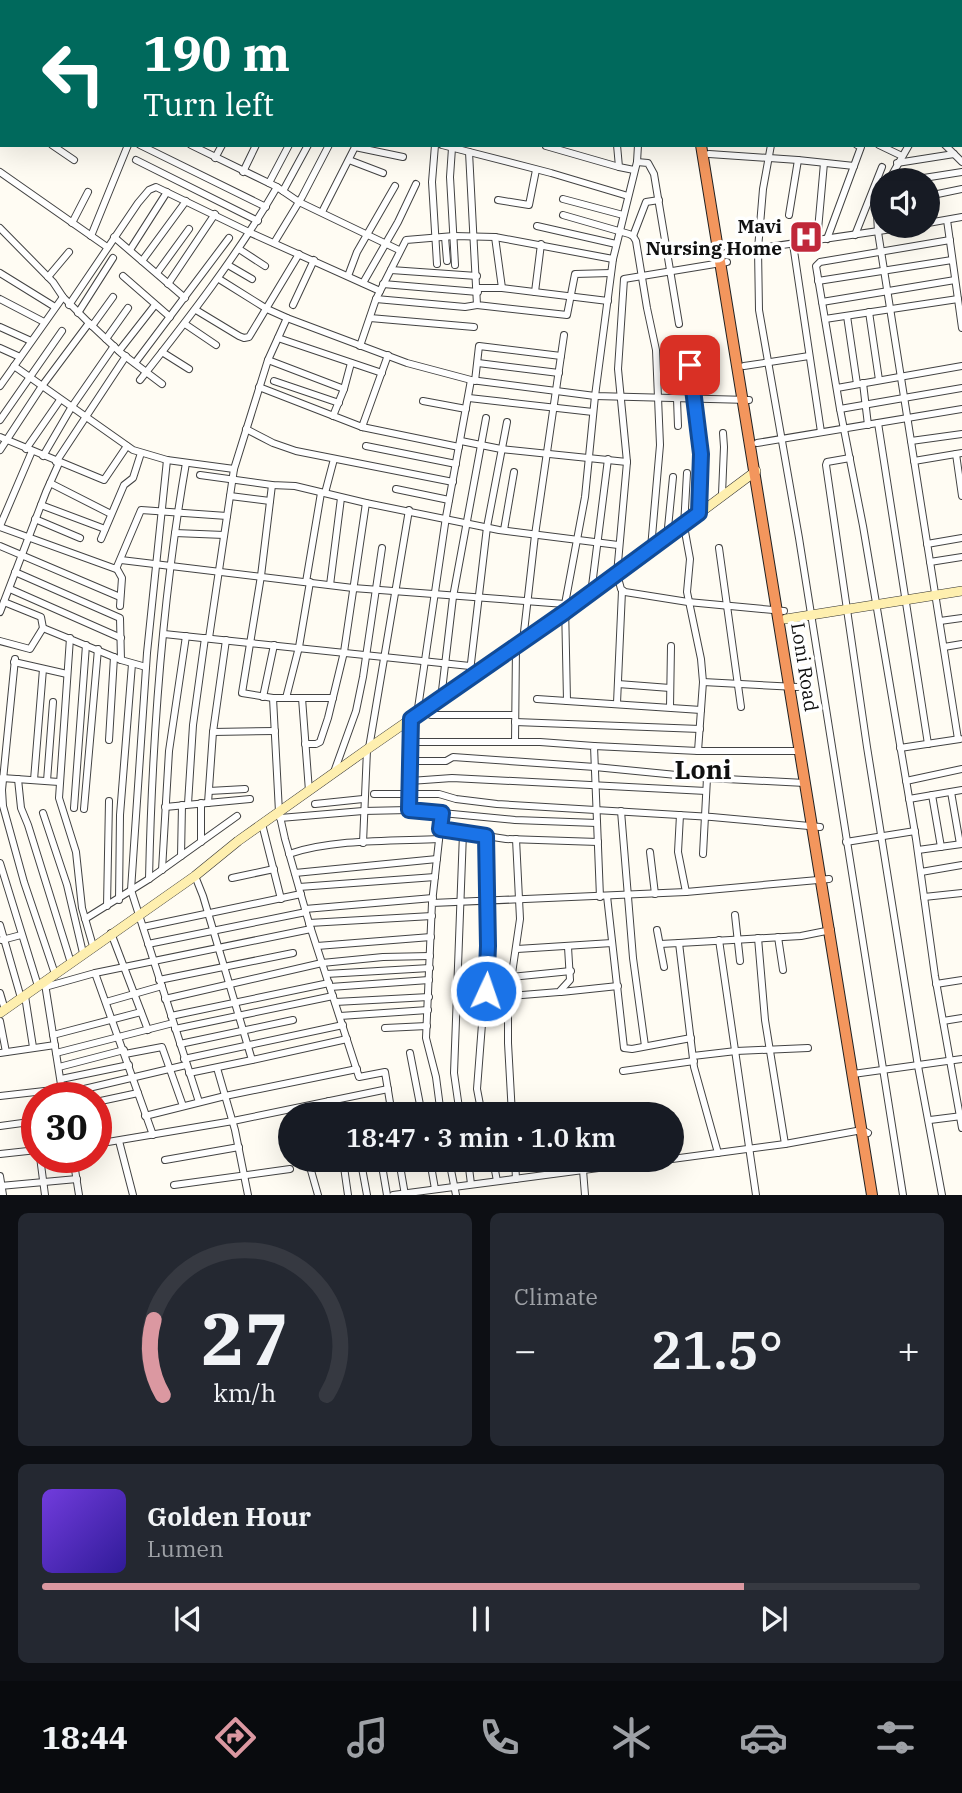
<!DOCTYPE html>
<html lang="en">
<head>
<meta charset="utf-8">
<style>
  :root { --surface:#171b24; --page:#242831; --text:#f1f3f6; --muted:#9ea1a6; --line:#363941; --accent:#db98a1 }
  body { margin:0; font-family:"IBM Plex Serif",serif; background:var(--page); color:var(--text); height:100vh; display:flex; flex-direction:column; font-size:26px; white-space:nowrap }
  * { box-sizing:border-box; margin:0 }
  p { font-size:23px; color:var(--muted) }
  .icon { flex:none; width:38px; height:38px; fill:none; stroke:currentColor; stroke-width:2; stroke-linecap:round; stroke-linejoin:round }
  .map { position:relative; height:1195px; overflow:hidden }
  .details { display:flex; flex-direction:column; gap:18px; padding:18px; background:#0d0f14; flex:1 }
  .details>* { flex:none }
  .banner { position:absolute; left:0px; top:0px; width:962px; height:147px; box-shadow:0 7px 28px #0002; background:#00695c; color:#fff; overflow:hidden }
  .fabs { position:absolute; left:870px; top:168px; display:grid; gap:14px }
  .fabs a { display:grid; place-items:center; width:70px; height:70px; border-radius:50%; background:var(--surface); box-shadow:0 7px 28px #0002; font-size:35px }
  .speed { position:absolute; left:21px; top:1082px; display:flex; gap:14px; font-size:35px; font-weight:700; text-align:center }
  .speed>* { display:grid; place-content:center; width:91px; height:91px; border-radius:50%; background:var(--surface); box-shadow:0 7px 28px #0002; line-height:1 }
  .speed .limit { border:10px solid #d22; background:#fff; color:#111 }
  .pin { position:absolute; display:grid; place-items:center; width:60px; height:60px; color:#fff; margin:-30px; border-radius:14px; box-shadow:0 4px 10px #0006 }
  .me { position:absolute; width:77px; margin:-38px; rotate:3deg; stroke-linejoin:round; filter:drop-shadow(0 0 5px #0008) }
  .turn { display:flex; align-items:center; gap:24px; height:147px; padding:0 28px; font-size:32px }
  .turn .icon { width:91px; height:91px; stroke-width:2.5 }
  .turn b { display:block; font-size:49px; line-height:60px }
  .big { font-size:52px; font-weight:600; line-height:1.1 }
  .details .tile { flex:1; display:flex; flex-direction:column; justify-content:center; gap:10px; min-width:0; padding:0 24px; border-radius:10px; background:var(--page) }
  .details .dial { align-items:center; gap:0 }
  .dial svg { height:182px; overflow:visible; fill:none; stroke:var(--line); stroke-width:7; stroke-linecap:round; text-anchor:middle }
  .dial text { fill:var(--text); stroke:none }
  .song { display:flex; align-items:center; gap:21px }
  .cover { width:84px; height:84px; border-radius:10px; background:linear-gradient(135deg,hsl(260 70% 55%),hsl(250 70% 35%)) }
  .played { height:7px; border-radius:4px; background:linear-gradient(90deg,var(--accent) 80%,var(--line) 80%) }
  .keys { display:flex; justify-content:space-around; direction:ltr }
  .heat { display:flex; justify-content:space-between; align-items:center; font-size:38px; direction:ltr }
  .details .tiles { flex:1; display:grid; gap:18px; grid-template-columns:1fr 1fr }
  .tile:last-child { grid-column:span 2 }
  .trip { position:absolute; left:278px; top:1102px; width:406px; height:70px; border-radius:35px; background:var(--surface); box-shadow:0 7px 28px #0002; font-weight:600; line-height:70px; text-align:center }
  .dock { display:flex; height:112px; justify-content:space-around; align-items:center; background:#090b0e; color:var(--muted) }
  .dock .icon { width:49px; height:49px }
  .dock .active { color:var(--accent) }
  .dock b { font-size:32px; color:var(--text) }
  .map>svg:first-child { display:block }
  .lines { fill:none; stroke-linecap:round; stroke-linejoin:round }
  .canal { stroke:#b8e3f6; stroke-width:6 }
  .street-casing { stroke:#434343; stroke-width:8 }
  .secondary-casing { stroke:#323232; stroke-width:10 }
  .highway-casing { stroke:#212121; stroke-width:12 }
  .street { stroke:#fff; stroke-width:6 }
  .secondary { stroke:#feefaf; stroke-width:9 }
  .highway { stroke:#f3965d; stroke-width:10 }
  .rail { stroke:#c0283a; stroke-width:2 }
  .route-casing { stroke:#114b97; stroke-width:18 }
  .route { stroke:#1a73e8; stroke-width:12 }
  .labels { text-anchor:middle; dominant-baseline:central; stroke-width:7; stroke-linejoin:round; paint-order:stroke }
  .poi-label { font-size:19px; font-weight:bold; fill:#101010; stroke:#fff; text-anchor:end }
  .street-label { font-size:19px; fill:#101010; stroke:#fff }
  .district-label { font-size:26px; font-weight:bold; fill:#101010; stroke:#fff }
</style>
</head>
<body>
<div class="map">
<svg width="962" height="1195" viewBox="0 0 962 1195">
  <rect width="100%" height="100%" fill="#fffcf3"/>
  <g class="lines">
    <!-- canal -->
    <g class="canal">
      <path d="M907,2l1,-2"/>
      <path d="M0,80l2,-2"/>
    </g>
    <defs>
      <g id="street">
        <path d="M33,0l4,2"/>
        <path d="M110,0l4,2"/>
        <path d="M285,0l4,2"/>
        <path d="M373,0l3,2"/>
        <path d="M404,0h4"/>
        <path d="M493,0l9,2"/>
        <path d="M603,0l3,2"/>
        <path d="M626,0v2"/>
        <path d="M814,0h21"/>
        <path d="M876,0v2"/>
        <path d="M944,0l3,2"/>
        <path d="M776,1l8,-1"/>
        <path d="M67,2l2,-2"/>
        <path d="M161,2l1,-2"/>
        <path d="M183,2l1,-2"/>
        <path d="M232,2l1,-2"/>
        <path d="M265,2l1,-2"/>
        <path d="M295,2l1,-2"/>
        <path d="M328,2l1,-2"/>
        <path d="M346,2l1,-2"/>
        <path d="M453,2l1,-2"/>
        <path d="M521,2l1,-2"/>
        <path d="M900,2l1,-2"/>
        <path d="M938,2l1,-2"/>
        <path d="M0,4l2,1"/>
        <path d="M961,8l1,1"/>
        <path d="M961,29h1"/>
        <path d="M0,39l2,1"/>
        <path d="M961,51l1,1"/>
        <path d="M961,69l1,-2"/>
        <path d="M961,83l1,-1"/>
        <path d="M0,93l2,-2"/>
        <path d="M0,112l2,1"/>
        <path d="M961,113l1,1"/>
        <path d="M52,145l22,15"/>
        <path d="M140,145l126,62"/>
        <path d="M191,145l86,42 22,15 100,48"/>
        <path d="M435,145l-3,37 5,82"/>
        <path d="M442,145l109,28 77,23"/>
        <path d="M617,145l2,22 15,3"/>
        <path d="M771,145l-8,44 -5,60 1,61 40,228 104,657"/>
        <path d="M879,145l23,11"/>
        <path d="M945,145l17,17"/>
        <path d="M546,146l73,21"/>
        <path d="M355,147l48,10"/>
        <path d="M452,148l-2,29 5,88"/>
        <path d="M469,152l8,153 90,10 8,-41 36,-1"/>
        <path d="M709,154l89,6 56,6"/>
        <path d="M215,158l7,-13"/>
        <path d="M136,160l122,61"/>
        <path d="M349,160l34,13"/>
        <path d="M637,162l11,1 6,11 25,150"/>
        <path d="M897,163l57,-9"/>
        <path d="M0,172l107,75"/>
        <path d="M243,172l13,-27"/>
        <path d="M889,180l20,-35"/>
        <path d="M911,180l51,-8"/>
        <path d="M269,183l20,-38"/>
        <path d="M283,191l25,-46"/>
        <path d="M882,196l-5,18 1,18 80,507"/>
        <path d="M928,196l34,-7"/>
        <path d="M563,199l60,16"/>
        <path d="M498,200l31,5 7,-35"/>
        <path d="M322,212l34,-67"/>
        <path d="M563,215l66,19 4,2 3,5 11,67 9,42 4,95 -9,103"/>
        <path d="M789,215l9,-55"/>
        <path d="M947,220l15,108"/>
        <path d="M72,223l16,-31"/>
        <path d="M928,223l34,-6"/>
        <path d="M537,226l79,18"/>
        <path d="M0,228l53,54 10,15 26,26 32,30 41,31"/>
        <path d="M855,235l27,-68"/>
        <path d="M91,236l37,-91"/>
        <path d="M633,236l13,-34 13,-2"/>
        <path d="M114,237l71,61"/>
        <path d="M445,237l2,24"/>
        <path d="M495,237l7,51"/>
        <path d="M827,239l34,-92 -4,-2"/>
        <path d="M950,240l-130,22 -4,4 24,143 23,117 53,313 19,137 27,152"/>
        <path d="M817,241l7,-78"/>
        <path d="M274,243l28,-46 27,-52"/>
        <path d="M793,244l28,188"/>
        <path d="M239,249l26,17"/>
        <path d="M130,250l37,-58"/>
        <path d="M720,254l193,-28"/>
        <path d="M142,261l44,-60"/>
        <path d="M727,262l-103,17 -6,90 9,93 -10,112 4,15 4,3 63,10 96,9"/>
        <path d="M228,265l24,14"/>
        <path d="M391,270l86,6"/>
        <path d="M0,273l55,34"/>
        <path d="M157,273l32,-44"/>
        <path d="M123,276l47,41"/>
        <path d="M348,276l9,-24 38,-66"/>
        <path d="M48,277l21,-25"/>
        <path d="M219,279l48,30 20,9 120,45 64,17 124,16 154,4"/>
        <path d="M818,281l134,-21"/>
        <path d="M363,283l35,-61 18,-38"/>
        <path d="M168,284l47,-70"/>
        <path d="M383,284l95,8"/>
        <path d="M478,288h24l106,13"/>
        <path d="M535,292l6,-48"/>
        <path d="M0,299l44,23"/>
        <path d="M376,299l89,8 12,-2"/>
        <path d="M822,302l133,-22"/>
        <path d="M69,305l69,-102 11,-13 7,-3 95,46 129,58"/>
        <path d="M293,305l21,-45"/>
        <path d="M196,310l43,26 5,2 5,-1 50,-83"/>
        <path d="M869,312l10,68"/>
        <path d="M78,313l35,-55"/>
        <path d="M847,316l10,68"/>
        <path d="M370,318l104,9"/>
        <path d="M825,319l133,-20"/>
        <path d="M185,324l31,21"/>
        <path d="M92,326l21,-29"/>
        <path d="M0,327l31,14"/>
        <path d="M278,338l104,35"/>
        <path d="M106,339l22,-31"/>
        <path d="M360,346l16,-47 30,-59 48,-4 41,1 118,22"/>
        <path d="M0,348l20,9"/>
        <path d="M119,351l36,-46"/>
        <path d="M162,352l27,17"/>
        <path d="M268,360l76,29"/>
        <path d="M135,363l94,-125"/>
        <path d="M478,363l81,10"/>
        <path d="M690,365l11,89 -1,59"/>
        <path d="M14,366l119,84 34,10 67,9"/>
        <path d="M744,366l65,-10"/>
        <path d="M140,380c49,-62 97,-124 137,-193"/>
        <path d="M274,381l65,22"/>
        <path d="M475,381l4,-35 82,10"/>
        <path d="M863,383l5,42"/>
        <path d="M0,386l63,-89"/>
        <path d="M259,387l103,40 26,-72"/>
        <path d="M837,388l125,-22"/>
        <path d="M469,398l124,14"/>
        <path d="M677,399l1,27"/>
        <path d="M423,401l43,8"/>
        <path d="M840,409l122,-21"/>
        <path d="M333,416l11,-27 7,-26"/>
        <path d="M0,420l62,-89"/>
        <path d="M878,423l50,321"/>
        <path d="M362,427l97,20"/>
        <path d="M246,429l27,14 23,8 157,31"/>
        <path d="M0,437l104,43 23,-34"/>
        <path d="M461,441l40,8 126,13"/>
        <path d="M911,441l51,-7"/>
        <path d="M757,443l205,-34"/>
        <path d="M366,446l90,18"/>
        <path d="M26,449l34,-49"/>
        <path d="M0,450l42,-64 47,-63"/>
        <path d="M956,454l6,42"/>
        <path d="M43,456l28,-48 43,-62"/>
        <path d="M850,458l-23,4 -1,3 41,282 51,319 24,129"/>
        <path d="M167,460l-20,193 -16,237 68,212"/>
        <path d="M914,461l48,-8"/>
        <path d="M56,462l70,-106"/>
        <path d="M687,473l-3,53 6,33 -3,33 14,67 2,23 -5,69"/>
        <path d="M200,475l72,10 23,1 71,17 133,27 119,15"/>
        <path d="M50,483l61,31"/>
        <path d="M272,485l-11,91 -19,117 31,5h60"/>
        <path d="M396,489l53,11"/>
        <path d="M325,493l9,-34"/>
        <path d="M722,494l2,-47 -1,-14"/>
        <path d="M230,496l40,5"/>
        <path d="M41,505l64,24"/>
        <path d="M35,519l45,19"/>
        <path d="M0,526l32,-75"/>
        <path d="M0,527l116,42 25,-59 86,6"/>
        <path d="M504,530l10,-58"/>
        <path d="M175,533l49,2"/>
        <path d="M667,538l6,-61"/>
        <path d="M101,539l23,-54 9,-7 8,-25"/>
        <path d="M927,544l35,-6"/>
        <path d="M0,546l120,51"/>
        <path d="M719,548l22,159"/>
        <path d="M121,560l232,28 212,16"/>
        <path d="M930,562l32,-5"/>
        <path d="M117,569l5,9 -2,28"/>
        <path d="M15,572l105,46 1,42"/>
        <path d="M306,582l15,-89"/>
        <path d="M330,585l11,-87"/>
        <path d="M10,589l111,49"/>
        <path d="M591,594l17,-135"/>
        <path d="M4,602l37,15 2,11"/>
        <path d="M0,612l46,-120 13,-29"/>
        <path d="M940,621l22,-3"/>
        <path d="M164,634l306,32"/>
        <path d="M70,638l-11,160 17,54 6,56 11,38"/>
        <path d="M209,638l25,-169 34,-109 19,-42"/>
        <path d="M0,641l30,8 13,-21 78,32 25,7"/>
        <path d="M523,641l12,-106 29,-200"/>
        <path d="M944,647l18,-3"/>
        <path d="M15,659l-13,131 1,16 21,76 31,92"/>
        <path d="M14,662l53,12"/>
        <path d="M469,680l18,-153 20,-105"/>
        <path d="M703,682l94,5"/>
        <path d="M618,684l52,4"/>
        <path d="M263,697l11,-52"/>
        <path d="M273,698l6,114 6,27 24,84 50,154 26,-5 7,43"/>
        <path d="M286,698l13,-51 11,-65"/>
        <path d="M302,698l7,93"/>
        <path d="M441,699l12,-102 33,-179"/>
        <path d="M537,699l164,11"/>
        <path d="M567,701l-2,-97 20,-107 10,-101 18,-137 24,-97 1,-17"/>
        <path d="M617,703l5,-112"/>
        <path d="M670,707l1,-61"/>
        <path d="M417,715l29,-198 25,-137"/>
        <path d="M431,715h84"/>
        <path d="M411,719l-2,91 33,3 -10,90"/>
        <path d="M515,722l185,7"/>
        <path d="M213,732l62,-1"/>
        <path d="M109,740l5,-83"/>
        <path d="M411,742h129l54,4 6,151"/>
        <path d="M515,742l1,-96"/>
        <path d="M305,744h11l4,-2 8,-24 16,-66 22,-149"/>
        <path d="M594,746l104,5h103"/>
        <path d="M369,748l40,-238"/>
        <path d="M900,748l60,-9"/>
        <path d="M410,761h36l7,-4 142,10 112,11 98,5"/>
        <path d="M334,772l22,-61 7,-34 19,-129"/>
        <path d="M2,778l57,4"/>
        <path d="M18,779l3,29 7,17 43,138"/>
        <path d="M34,780l9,-111"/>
        <path d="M47,781l6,-79"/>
        <path d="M410,781l42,-3 254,13"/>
        <path d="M906,781l56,-12"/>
        <path d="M209,791l36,-2"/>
        <path d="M951,792l9,52"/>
        <path d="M374,794h65l17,5 41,5 215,13 108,10"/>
        <path d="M932,795l9,52"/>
        <path d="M909,799l53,-9"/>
        <path d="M208,803l5,-71 13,-92"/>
        <path d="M188,804l5,-79 12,-87"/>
        <path d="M315,804l48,-5"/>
        <path d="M165,807l85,-8"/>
        <path d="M74,808l12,-163"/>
        <path d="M84,809l14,-160"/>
        <path d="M621,811l12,147 12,88"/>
        <path d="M43,813l24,72 16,68"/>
        <path d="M442,813l73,7 82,3"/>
        <path d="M680,815l-2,37 8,40"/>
        <path d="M280,818l83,-7 46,-1"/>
        <path d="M262,824l19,75"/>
        <path d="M440,829l66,10 92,3"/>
        <path d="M201,842v-39"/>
        <path d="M846,842l69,-11"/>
        <path d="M363,843l4,-93"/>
        <path d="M918,850l44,-6"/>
        <path d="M650,852l5,42"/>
        <path d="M289,854c43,-15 104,-13 150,-15"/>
        <path d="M703,854l4,-76"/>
        <path d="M181,856l1,-51"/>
        <path d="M0,863l38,123"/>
        <path d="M162,870l7,-119 17,-115"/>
        <path d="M921,872l41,-7"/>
        <path d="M295,873l142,-14"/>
        <path d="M232,878l42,-9"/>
        <path d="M149,879c3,-139 13,-279 37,-416"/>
        <path d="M299,887l136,-10"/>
        <path d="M607,896l17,152 8,1 59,-11"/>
        <path d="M924,897l38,-4"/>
        <path d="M119,900l1,-85 12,-151"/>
        <path d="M107,906l2,-105"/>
        <path d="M305,909l128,-11"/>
        <path d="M735,915l5,46"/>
        <path d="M85,919l64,-40 88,-63"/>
        <path d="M309,923l123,-7"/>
        <path d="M0,925l21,73"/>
        <path d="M143,927l158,-33"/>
        <path d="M657,930l7,37"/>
        <path d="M111,933l37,97"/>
        <path d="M778,937l5,33"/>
        <path d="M758,938l7,82 20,124"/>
        <path d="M2,940l19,-5"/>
        <path d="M719,940l37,255"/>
        <path d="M679,943l122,-7 30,-6"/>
        <path d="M148,944l158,-32"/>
        <path d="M660,944l19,-1 15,124 24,86"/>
        <path d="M317,946l114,-9"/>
        <path d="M517,949l95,-6"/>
        <path d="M95,973l58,162"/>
        <path d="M326,974l104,-6"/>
        <path d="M511,977l60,-6"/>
        <path d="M159,980l134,-27"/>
        <path d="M45,984l18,113"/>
        <path d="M936,984l26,-4"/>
        <path d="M45,987l50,-14 216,-44"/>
        <path d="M330,987l99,-7"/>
        <path d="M561,992l57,-6"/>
        <path d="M0,993l5,17"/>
        <path d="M25,996l8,51"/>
        <path d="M510,996l49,-4 11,-12 -2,-33"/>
        <path d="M165,999l157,-36 61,-6 47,-1"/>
        <path d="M106,1002l56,-16"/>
        <path d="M335,1002l94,-5"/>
        <path d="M171,1016l158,-33"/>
        <path d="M340,1016l88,-6"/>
        <path d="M0,1021l6,31"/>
        <path d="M943,1021l19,-3"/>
        <path d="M385,1028l42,-2"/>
        <path d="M175,1029l158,-33"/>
        <path d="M53,1035l88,-23"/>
        <path d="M180,1044l113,-24"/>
        <path d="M0,1053l55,-8"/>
        <path d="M56,1053l117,-30"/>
        <path d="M410,1053l12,62"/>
        <path d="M125,1054l37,-7 21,59"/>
        <path d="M693,1056l43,-5 72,-3"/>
        <path d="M184,1059l159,-34"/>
        <path d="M252,1060l95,-21"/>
        <path d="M59,1067l65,-17"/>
        <path d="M217,1068l18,62 13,65"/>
        <path d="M623,1071l71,-10"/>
        <path d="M189,1073l63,-13 -49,-164 -8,-20"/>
        <path d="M853,1074l109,-15"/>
        <path d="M61,1079l68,-14"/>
        <path d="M63,1094l123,-29"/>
        <path d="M0,1096l62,-7"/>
        <path d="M329,1101l3,14"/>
        <path d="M96,1102l42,-9"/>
        <path d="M441,1115l-5,-38 -10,-39 6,-135 254,-11 143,-13"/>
        <path d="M460,1115l-6,-42 9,-240"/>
        <path d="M482,1115l-5,-26 11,-143 -2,-110"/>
        <path d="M512,1115l-4,-72v-42l12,-82 -4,-80"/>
        <path d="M145,1116l80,-20 132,-27"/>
        <path d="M930,1120l32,-4"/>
        <path d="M0,1126l37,-5"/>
        <path d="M119,1141l14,54"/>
        <path d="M96,1144l137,-23 155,-32"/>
        <path d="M0,1154l37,-4"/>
        <path d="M40,1157l5,38"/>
        <path d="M73,1157l6,38"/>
        <path d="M672,1159l113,-15 77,-14 6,3"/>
        <path d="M165,1160l74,-13"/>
        <path d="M308,1160l10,35"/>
        <path d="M343,1160l5,35"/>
        <path d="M381,1160l6,35"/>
        <path d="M399,1160l6,35"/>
        <path d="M430,1160l5,29"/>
        <path d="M449,1160l7,35"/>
        <path d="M468,1160l3,24"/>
        <path d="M493,1160l4,21"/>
        <path d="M515,1160l1,19"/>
        <path d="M362,1168l5,27"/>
        <path d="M583,1170l2,25"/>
        <path d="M0,1176l3,19"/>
        <path d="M174,1185l116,-16"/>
        <path d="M0,1186l77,-7"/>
        <path d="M393,1195l266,-35"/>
      </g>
      <g id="secondary">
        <path d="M51,2l1,-2"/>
        <path d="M0,70l2,-2"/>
        <path d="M786,619l176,-28"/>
        <path d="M0,1013l195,-137 43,-35 131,-93 222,-154 165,-123"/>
      </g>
      <g id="highway">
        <path d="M684,0l1,2"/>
        <path d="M701,145l171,1050"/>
      </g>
    </defs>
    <!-- street casing -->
    <use href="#street" class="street-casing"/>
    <!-- secondary casing -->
    <use href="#secondary" class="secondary-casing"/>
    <!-- highway casing -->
    <use href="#highway" class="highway-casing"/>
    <!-- street -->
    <use href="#street" class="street"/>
    <!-- secondary -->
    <use href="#secondary" class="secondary"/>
    <!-- highway -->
    <use href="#highway" class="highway"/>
    <!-- rail -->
    <path class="rail" d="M685,0v2"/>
  </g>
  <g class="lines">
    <defs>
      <path id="route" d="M486,991l2,-45 -2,-110 -46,-7 2,-16 -33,-3 2,-91 154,-107 134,-99 2,-59 -11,-89"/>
    </defs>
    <!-- route casing -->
    <use href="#route" class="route-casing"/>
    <!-- route -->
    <use href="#route" class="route"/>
  </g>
  <!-- icons -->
  <defs>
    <symbol id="hospital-square" viewBox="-11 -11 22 22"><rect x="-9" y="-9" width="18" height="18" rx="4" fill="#c0283a" stroke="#fff"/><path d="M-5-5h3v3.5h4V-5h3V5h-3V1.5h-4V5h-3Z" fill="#fff"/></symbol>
  </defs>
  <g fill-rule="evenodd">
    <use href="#hospital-square" x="787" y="218" width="38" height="38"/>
  </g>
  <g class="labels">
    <!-- poi labels -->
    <g class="poi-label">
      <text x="782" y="226">Mavi<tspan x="782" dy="22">Nursing Home</tspan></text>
    </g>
    <!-- street labels -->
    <g class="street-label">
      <text transform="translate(805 667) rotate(81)">Loni Road</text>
    </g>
    <!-- district labels -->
    <g class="district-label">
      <text x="703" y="769">Loni</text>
    </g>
  </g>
</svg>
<div class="fabs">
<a><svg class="icon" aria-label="sound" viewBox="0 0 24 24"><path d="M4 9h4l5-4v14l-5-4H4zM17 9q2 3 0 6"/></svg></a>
</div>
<div class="speed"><div class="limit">30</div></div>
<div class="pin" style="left:690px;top:365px;background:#d93025"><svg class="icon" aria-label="arrive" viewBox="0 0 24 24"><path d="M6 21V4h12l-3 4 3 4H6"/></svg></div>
<svg class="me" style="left:486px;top:991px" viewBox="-20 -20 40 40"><circle r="17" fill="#1a73e8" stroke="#fff" stroke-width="3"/><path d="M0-11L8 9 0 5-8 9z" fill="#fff"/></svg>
<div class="trip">18:47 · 3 min · 1.0 km</div>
<div class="banner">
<div class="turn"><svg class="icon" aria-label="left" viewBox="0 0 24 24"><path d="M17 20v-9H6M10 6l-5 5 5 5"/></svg><div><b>190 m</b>Turn left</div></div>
</div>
</div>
<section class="details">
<div class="tiles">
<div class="tile dial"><svg viewBox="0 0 100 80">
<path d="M14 69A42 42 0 1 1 86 69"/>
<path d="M14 69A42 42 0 0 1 10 36" stroke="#db98a1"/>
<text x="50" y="56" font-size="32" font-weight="700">27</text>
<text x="50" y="72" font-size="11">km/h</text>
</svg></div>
<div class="tile"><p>Climate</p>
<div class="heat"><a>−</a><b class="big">21.5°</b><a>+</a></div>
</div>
<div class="tile">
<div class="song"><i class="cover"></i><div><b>Golden Hour</b><p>Lumen</p></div></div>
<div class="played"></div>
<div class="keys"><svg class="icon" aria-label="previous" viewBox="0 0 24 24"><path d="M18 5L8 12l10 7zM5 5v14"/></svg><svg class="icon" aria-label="pause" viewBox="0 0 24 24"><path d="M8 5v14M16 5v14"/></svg><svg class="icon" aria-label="next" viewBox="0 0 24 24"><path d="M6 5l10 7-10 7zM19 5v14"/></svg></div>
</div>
</div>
</section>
<nav class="dock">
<b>18:44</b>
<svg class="icon active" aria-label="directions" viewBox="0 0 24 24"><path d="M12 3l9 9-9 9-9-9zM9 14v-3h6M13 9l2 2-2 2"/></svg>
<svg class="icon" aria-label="music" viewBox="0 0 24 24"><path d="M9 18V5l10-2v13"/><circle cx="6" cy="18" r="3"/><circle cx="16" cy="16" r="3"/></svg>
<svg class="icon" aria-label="phone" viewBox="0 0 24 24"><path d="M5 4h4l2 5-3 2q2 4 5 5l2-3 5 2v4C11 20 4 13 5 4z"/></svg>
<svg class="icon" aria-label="climate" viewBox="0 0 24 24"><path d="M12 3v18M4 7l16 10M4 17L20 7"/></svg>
<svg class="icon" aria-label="car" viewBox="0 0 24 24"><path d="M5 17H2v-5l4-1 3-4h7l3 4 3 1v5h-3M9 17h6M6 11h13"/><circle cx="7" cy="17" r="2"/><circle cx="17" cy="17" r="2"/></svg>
<svg class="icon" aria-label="filters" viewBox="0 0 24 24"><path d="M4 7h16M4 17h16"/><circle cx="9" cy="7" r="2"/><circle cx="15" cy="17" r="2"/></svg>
</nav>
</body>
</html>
